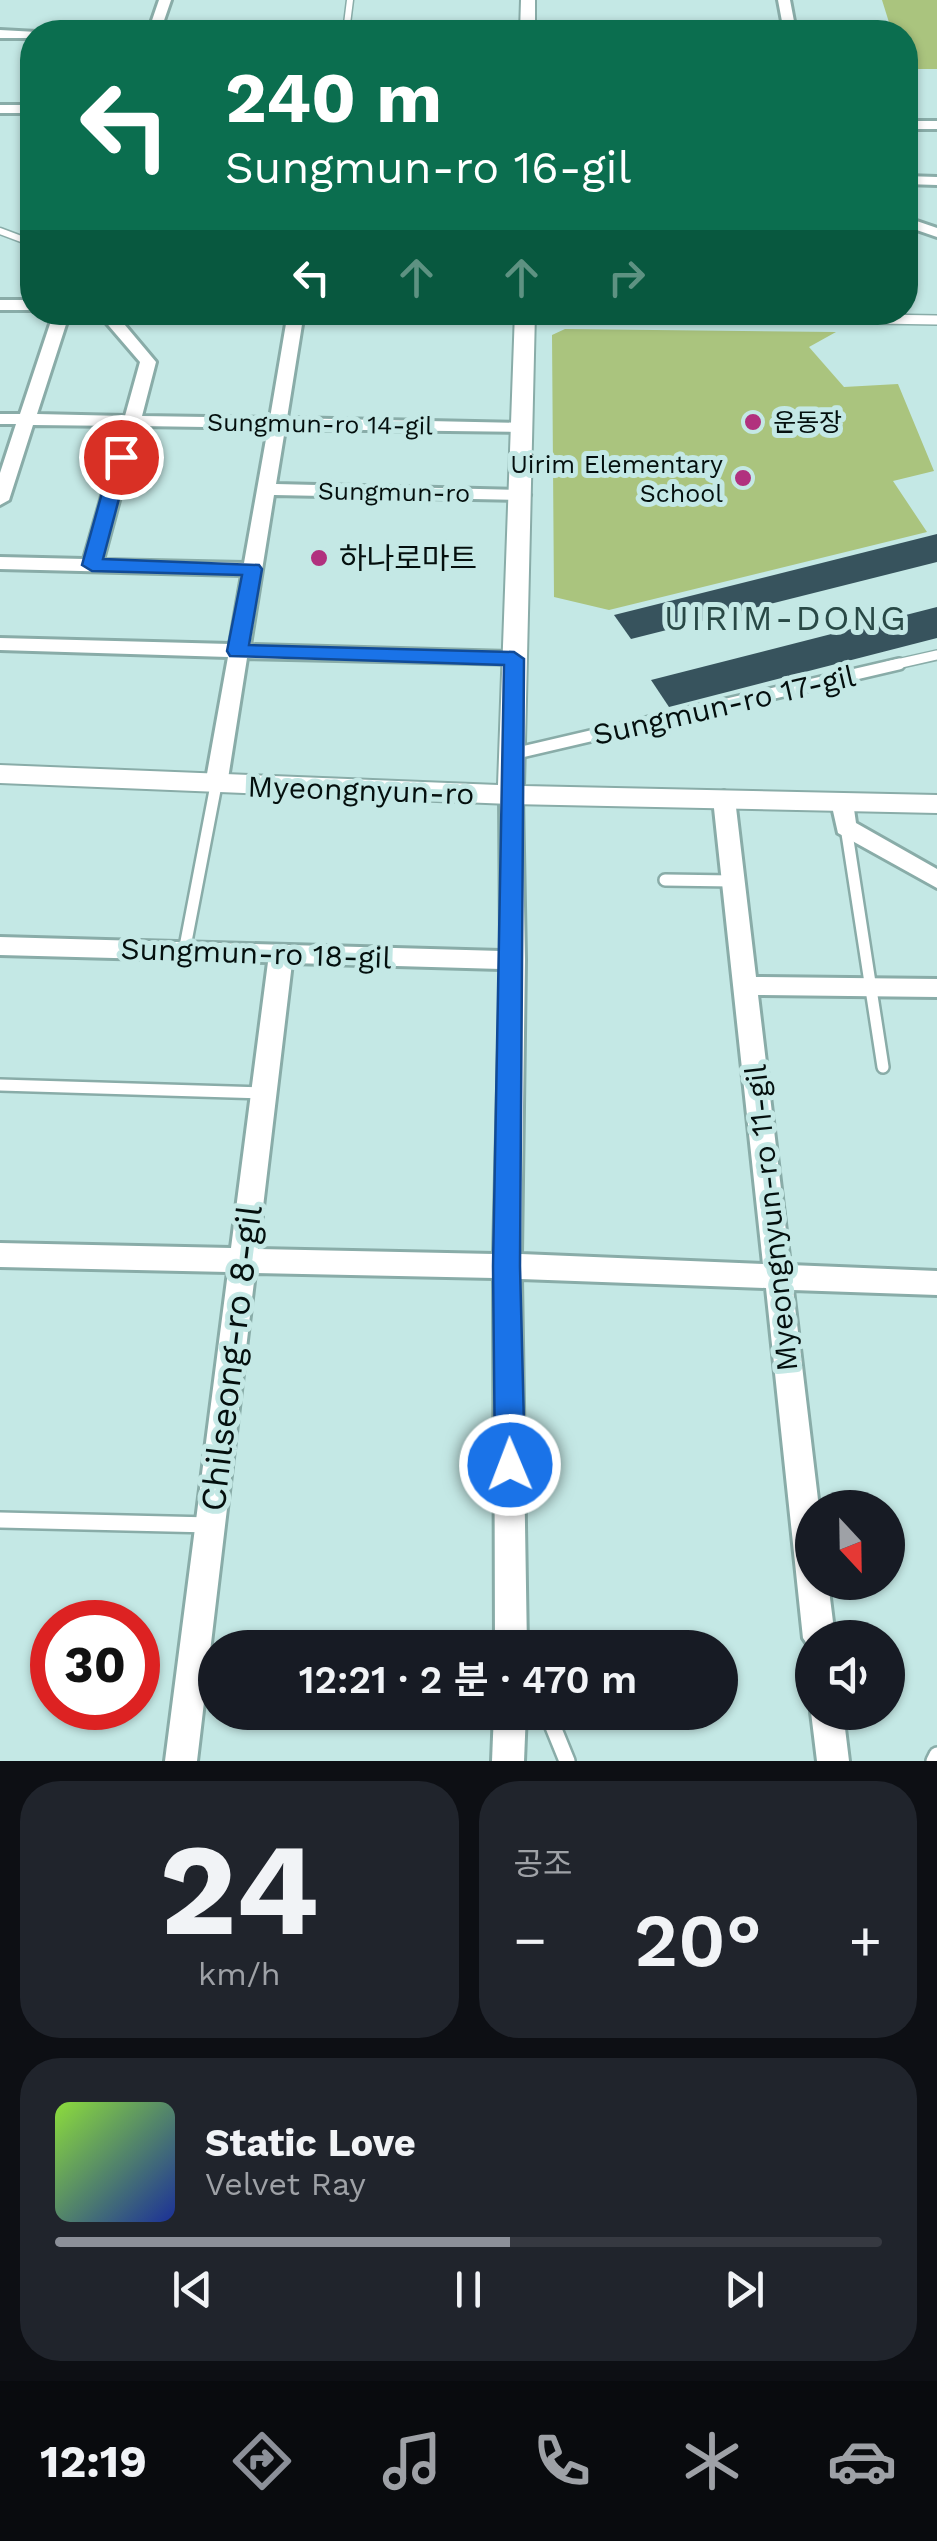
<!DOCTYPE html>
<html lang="ko">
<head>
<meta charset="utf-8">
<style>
  :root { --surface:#171b24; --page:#20242c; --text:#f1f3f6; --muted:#9ea1a6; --line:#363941; --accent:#8c9099 }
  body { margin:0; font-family:"Work Sans","Noto Sans KR",sans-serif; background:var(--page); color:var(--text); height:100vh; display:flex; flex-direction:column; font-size:38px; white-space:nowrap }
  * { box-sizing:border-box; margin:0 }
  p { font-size:32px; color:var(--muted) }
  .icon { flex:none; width:55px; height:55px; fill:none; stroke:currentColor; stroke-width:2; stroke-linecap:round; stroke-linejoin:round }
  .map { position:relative; height:1761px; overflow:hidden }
  .side { display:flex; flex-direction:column; gap:20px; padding:20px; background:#0d0f14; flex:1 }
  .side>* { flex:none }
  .banner { position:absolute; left:20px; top:20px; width:898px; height:305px; border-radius:40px; box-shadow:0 2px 8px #0004; background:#0b6e4f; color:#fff; overflow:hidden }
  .needle { width:65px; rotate:158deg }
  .fabs { position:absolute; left:795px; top:1490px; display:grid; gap:20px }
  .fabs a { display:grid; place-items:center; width:110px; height:110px; border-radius:50%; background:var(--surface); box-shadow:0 2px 8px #0004; font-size:50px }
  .speed { position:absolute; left:30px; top:1600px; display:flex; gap:20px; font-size:50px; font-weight:700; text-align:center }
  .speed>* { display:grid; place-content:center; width:130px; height:130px; border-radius:50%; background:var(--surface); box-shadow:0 2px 8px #0004; line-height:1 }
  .speed .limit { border:15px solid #d22; background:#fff; color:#111 }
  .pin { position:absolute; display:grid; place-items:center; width:85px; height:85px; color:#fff; margin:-42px; border:5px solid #fff; border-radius:50%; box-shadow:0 2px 10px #0007 }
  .me { position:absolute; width:110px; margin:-55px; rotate:359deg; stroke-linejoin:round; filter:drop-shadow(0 0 8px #0008) }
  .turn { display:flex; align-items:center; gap:35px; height:210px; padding:0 40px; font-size:45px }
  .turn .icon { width:130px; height:130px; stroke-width:2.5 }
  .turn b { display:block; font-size:70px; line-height:85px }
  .lanes { display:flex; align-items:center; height:95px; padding:0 40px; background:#0003; justify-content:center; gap:50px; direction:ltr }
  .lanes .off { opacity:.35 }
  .big { font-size:75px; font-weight:600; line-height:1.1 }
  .side .card { flex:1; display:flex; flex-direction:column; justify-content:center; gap:15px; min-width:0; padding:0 35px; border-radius:40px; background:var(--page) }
  .side .dial { align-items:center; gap:0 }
  .dial b { font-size:130px; line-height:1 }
  .song { display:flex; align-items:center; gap:30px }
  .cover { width:120px; height:120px; border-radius:15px; background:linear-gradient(135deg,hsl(90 70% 55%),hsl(230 70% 35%)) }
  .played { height:10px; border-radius:5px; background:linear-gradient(90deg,var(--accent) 55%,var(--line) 55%) }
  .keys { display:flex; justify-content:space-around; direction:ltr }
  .heat { display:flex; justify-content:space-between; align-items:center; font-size:55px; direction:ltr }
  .side .tiles { flex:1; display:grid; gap:20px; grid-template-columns:1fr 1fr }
  .card:last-child { grid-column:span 2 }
  .trip { position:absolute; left:198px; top:1630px; width:540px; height:100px; border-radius:50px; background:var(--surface); box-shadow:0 2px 8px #0004; font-weight:600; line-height:100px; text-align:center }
  .menu { display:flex; height:160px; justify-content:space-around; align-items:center; background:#090b0e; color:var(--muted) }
  .menu .icon { width:70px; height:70px }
  .menu .selected { color:var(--accent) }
  .menu b { font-size:45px; color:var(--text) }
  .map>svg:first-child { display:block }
  .green { fill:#aac47e }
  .building { fill:#37535d }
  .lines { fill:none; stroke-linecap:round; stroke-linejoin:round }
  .service-far3-casing { stroke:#89aca8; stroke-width:9 }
  .service-far2-casing { stroke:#89aca8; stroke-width:12 }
  .service-far1-casing { stroke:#89aca8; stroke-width:16 }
  .service-casing { stroke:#89aca8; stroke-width:20 }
  .minor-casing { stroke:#89aca8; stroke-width:6 }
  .tertiary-casing { stroke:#89aca8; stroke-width:4 }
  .service-far3 { stroke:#fff; stroke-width:6 }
  .service-far2 { stroke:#fff; stroke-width:9 }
  .service-far1 { stroke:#fff; stroke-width:11 }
  .service { stroke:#fff; stroke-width:15 }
  .minor { fill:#fff; fill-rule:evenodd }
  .tertiary { fill:#fff; fill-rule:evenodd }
  .route { fill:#1a73e8; stroke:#114b97; stroke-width:2.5 }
  .poi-dot { fill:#b1317e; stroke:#c4e8e5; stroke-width:4 }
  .labels { text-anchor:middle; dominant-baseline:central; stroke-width:10; stroke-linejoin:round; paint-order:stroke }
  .far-poi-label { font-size:25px; fill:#040f0e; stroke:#c4e8e5; text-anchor:start }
  .far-street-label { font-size:25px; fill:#040f0e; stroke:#c4e8e5 }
  .poi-label { font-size:30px; fill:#040f0e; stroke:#c4e8e5; text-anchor:start }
  .street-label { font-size:30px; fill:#040f0e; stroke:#c4e8e5 }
  .quarter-label { font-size:35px; letter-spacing:2.5px; fill:#294946; stroke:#c4e8e5 }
  .near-street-label { font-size:35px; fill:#040f0e; stroke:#c4e8e5 }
</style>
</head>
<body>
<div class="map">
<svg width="937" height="1761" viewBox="0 0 937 1761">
  <rect width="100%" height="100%" fill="#c4e8e5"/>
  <!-- green -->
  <g class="green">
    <path d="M882,0h55v69h-32v-37h-13z"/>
    <path d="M565,329l271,3 -27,15 35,40 54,-3 36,87 -41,10 34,51 -318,78 -55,-13 -2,-262z"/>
  </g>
  <!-- building -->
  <g class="building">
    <path d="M937,534v28l-306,77 -17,-24z"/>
    <path d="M937,607v31l-268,69 -18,-27z"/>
  </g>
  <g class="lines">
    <defs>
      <g id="service-far3">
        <path d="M346,32l4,-32"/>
        <path d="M0,231l32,12"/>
      </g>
      <g id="service-far2">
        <path d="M525,313l412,7"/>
        <path d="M888,666l49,-11"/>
      </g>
      <g id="service-far1">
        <path d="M513,754l386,-90"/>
        <path d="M846,827l37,240"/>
        <path d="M665,880l68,1"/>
        <path d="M184,952l32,-167"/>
        <path d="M0,1085l264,8"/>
      </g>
      <g id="service">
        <path d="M0,1520l211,5"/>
        <path d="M547,1712l20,49"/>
        <path d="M934,1761l3,-6"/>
      </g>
      <g id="minor">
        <path d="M159,0h12l-11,32h-12z"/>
        <path d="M778,0h12l6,32h-12z"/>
        <path d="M0,30l37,2h-5v6h-32z"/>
        <rect x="0" y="105" width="32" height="8"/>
        <rect x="905" y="121" width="32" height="8"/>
        <path d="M905,176l32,1v8l-32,-1z"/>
        <path d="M905,217l32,11v9l-32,-11z"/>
        <rect x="0" y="300" width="32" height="10"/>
        <path d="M54,312h16l-33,102 88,2 15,-54 -43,-50h17l42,50 -14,54 128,2 18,-106h16l-17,106 240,5v8l-6,1 -236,-3 -9,55 245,6 9,5 -9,5 -247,-5 -24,150 264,7 7,2 3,5 -3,5 -274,-6 -20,127 -11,8 -11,-8 23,-128 -228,-7v-12l230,6 12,-69 -242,-6v-12l84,2 38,-133 -89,-1 -24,75 -9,5v-32l16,-49h-16v-10h20zM139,426l129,2 -24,135 -141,-3z"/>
        <path d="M487,312h46v1c-10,8 -35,7 -46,-1z"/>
        <path d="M884,312h16l2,7 -14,3z"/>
        <path d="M511,787l11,8 3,165 -4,294 242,10 -50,-465 3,-5 8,-3 11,8 21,178 181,2v18l-179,-2 32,270 147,6v24l-144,-5 26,218h-7v74h16l7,56h-23v13l-9,-13 -37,-350 -245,-9 6,369h-32l-1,-370 -239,-5 -58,488h-32l63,-489 -228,-5v-24l231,5 37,-286 -268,-7v-18l501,14 -1,-156zM292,963l209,6 -7,285 -236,-5z"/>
        <path d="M842,794l11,8 3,21 81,46v19l-99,-55 -7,-31z"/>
        <path d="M812,1708v4h31l6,49h-32l-6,-49z"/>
        <path d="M494,1712h32l-2,49h-32z"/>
      </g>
      <g id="tertiary">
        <path d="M521,0h14v32h-15z"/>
        <path d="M515,312h20l-11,474 413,9v18l-426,-9 -511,-21v-18l498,20z"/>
      </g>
    </defs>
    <!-- service-far3 casing -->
    <use href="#service-far3" class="service-far3-casing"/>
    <!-- service-far2 casing -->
    <use href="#service-far2" class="service-far2-casing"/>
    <!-- service-far1 casing -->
    <use href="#service-far1" class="service-far1-casing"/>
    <!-- service casing -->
    <use href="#service" class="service-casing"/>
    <!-- minor casing -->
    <use href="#minor" class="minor-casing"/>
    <!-- tertiary casing -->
    <use href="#tertiary" class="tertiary-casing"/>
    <!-- service-far3 -->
    <use href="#service-far3" class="service-far3"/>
    <!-- service-far2 -->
    <use href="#service-far2" class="service-far2"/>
    <!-- service-far1 -->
    <use href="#service-far1" class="service-far1"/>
    <!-- service -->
    <use href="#service" class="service"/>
    <!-- minor -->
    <use href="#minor" class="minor"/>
    <!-- tertiary -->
    <use href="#tertiary" class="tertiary"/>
  </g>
  <!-- route -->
  <path class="route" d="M121,452l9,5 -27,102 156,6 3,4 -13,76 265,7 10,7 -4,607 5,199 -5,10 -10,5 -11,-5 -4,-10 -2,-199 11,-601 -274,-9 -3,-5 15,-76 -150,-4 -10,-6 30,-108z"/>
  <!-- markers -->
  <g class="poi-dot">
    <circle cx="753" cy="422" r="10"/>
    <circle cx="743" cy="478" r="10"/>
    <circle cx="319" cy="558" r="10"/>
  </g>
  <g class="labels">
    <!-- far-poi labels -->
    <g class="far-poi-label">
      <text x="773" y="422">운동장</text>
      <text x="723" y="464" text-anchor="end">Uirim Elementary<tspan x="723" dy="29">School</tspan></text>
    </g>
    <!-- far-street labels -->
    <g class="far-street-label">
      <text transform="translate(320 424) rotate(1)">Sungmun-ro 14-gil</text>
      <text transform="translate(394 492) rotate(1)">Sungmun-ro</text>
    </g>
    <!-- poi labels -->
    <g class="poi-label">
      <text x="339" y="558">하나로마트</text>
    </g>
    <!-- street labels -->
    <g class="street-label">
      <text transform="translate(724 705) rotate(-13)">Sungmun-ro 17-gil</text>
      <text transform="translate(361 790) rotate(2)">Myeongnyun-ro</text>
      <text transform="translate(256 953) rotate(2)">Sungmun-ro 18-gil</text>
      <text transform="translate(771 1218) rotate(-96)">Myeongnyun-ro 11-gil</text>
    </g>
    <!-- quarter labels -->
    <g class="quarter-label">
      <text x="786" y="618">UIRIM-DONG</text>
    </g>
    <!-- near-street labels -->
    <g class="near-street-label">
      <text transform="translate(231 1358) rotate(-83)">Chilseong-ro 8-gil</text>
    </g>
  </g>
</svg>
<div class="fabs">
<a><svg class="needle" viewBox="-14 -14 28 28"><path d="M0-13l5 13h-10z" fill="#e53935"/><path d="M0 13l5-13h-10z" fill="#9ea1a6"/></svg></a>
<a><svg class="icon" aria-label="sound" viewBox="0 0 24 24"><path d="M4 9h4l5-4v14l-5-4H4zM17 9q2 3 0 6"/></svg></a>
</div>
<div class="speed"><div class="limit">30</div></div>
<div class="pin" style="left:121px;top:457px;background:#d93025"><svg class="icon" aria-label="arrive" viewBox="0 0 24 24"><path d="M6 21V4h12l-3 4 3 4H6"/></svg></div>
<svg class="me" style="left:510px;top:1465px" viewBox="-20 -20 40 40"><circle r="17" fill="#1a73e8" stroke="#fff" stroke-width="3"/><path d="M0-11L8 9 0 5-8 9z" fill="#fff"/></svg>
<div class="trip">12:21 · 2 분 · 470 m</div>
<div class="banner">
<div class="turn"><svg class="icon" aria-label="left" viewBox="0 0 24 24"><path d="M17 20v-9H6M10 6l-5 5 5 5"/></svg><div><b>240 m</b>Sungmun-ro 16-gil</div></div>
<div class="lanes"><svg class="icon" aria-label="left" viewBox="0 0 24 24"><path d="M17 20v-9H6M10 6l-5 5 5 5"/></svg><svg class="icon off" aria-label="ahead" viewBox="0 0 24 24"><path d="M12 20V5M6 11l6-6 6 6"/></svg><svg class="icon off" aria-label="ahead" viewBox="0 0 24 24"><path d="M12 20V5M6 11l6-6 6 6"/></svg><svg class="icon off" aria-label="right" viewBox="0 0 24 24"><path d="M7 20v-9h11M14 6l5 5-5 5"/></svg></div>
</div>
</div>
<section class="side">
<div class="tiles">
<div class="card dial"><b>24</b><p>km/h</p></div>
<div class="card"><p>공조</p>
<div class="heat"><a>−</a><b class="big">20°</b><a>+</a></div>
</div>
<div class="card">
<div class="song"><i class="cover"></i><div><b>Static Love</b><p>Velvet Ray</p></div></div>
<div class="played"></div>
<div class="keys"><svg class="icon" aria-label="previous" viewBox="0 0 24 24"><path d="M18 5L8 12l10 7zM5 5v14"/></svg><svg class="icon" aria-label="pause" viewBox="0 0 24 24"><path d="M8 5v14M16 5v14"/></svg><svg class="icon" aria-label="next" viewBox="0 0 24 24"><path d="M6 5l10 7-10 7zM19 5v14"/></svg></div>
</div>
</div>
</section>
<nav class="menu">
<b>12:19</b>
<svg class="icon selected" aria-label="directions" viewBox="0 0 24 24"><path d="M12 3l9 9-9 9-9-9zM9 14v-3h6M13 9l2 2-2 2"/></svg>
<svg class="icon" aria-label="music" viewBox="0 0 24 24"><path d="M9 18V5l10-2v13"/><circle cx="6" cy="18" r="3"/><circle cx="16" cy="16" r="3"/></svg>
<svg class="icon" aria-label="phone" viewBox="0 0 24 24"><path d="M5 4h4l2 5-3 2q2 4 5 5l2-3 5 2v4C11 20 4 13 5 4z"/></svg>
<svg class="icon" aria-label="climate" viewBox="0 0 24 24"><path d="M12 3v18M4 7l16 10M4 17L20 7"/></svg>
<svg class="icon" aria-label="car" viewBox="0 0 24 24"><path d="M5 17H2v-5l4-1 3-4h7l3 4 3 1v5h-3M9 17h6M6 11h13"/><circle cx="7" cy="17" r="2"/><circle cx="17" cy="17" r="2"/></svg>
</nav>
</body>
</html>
